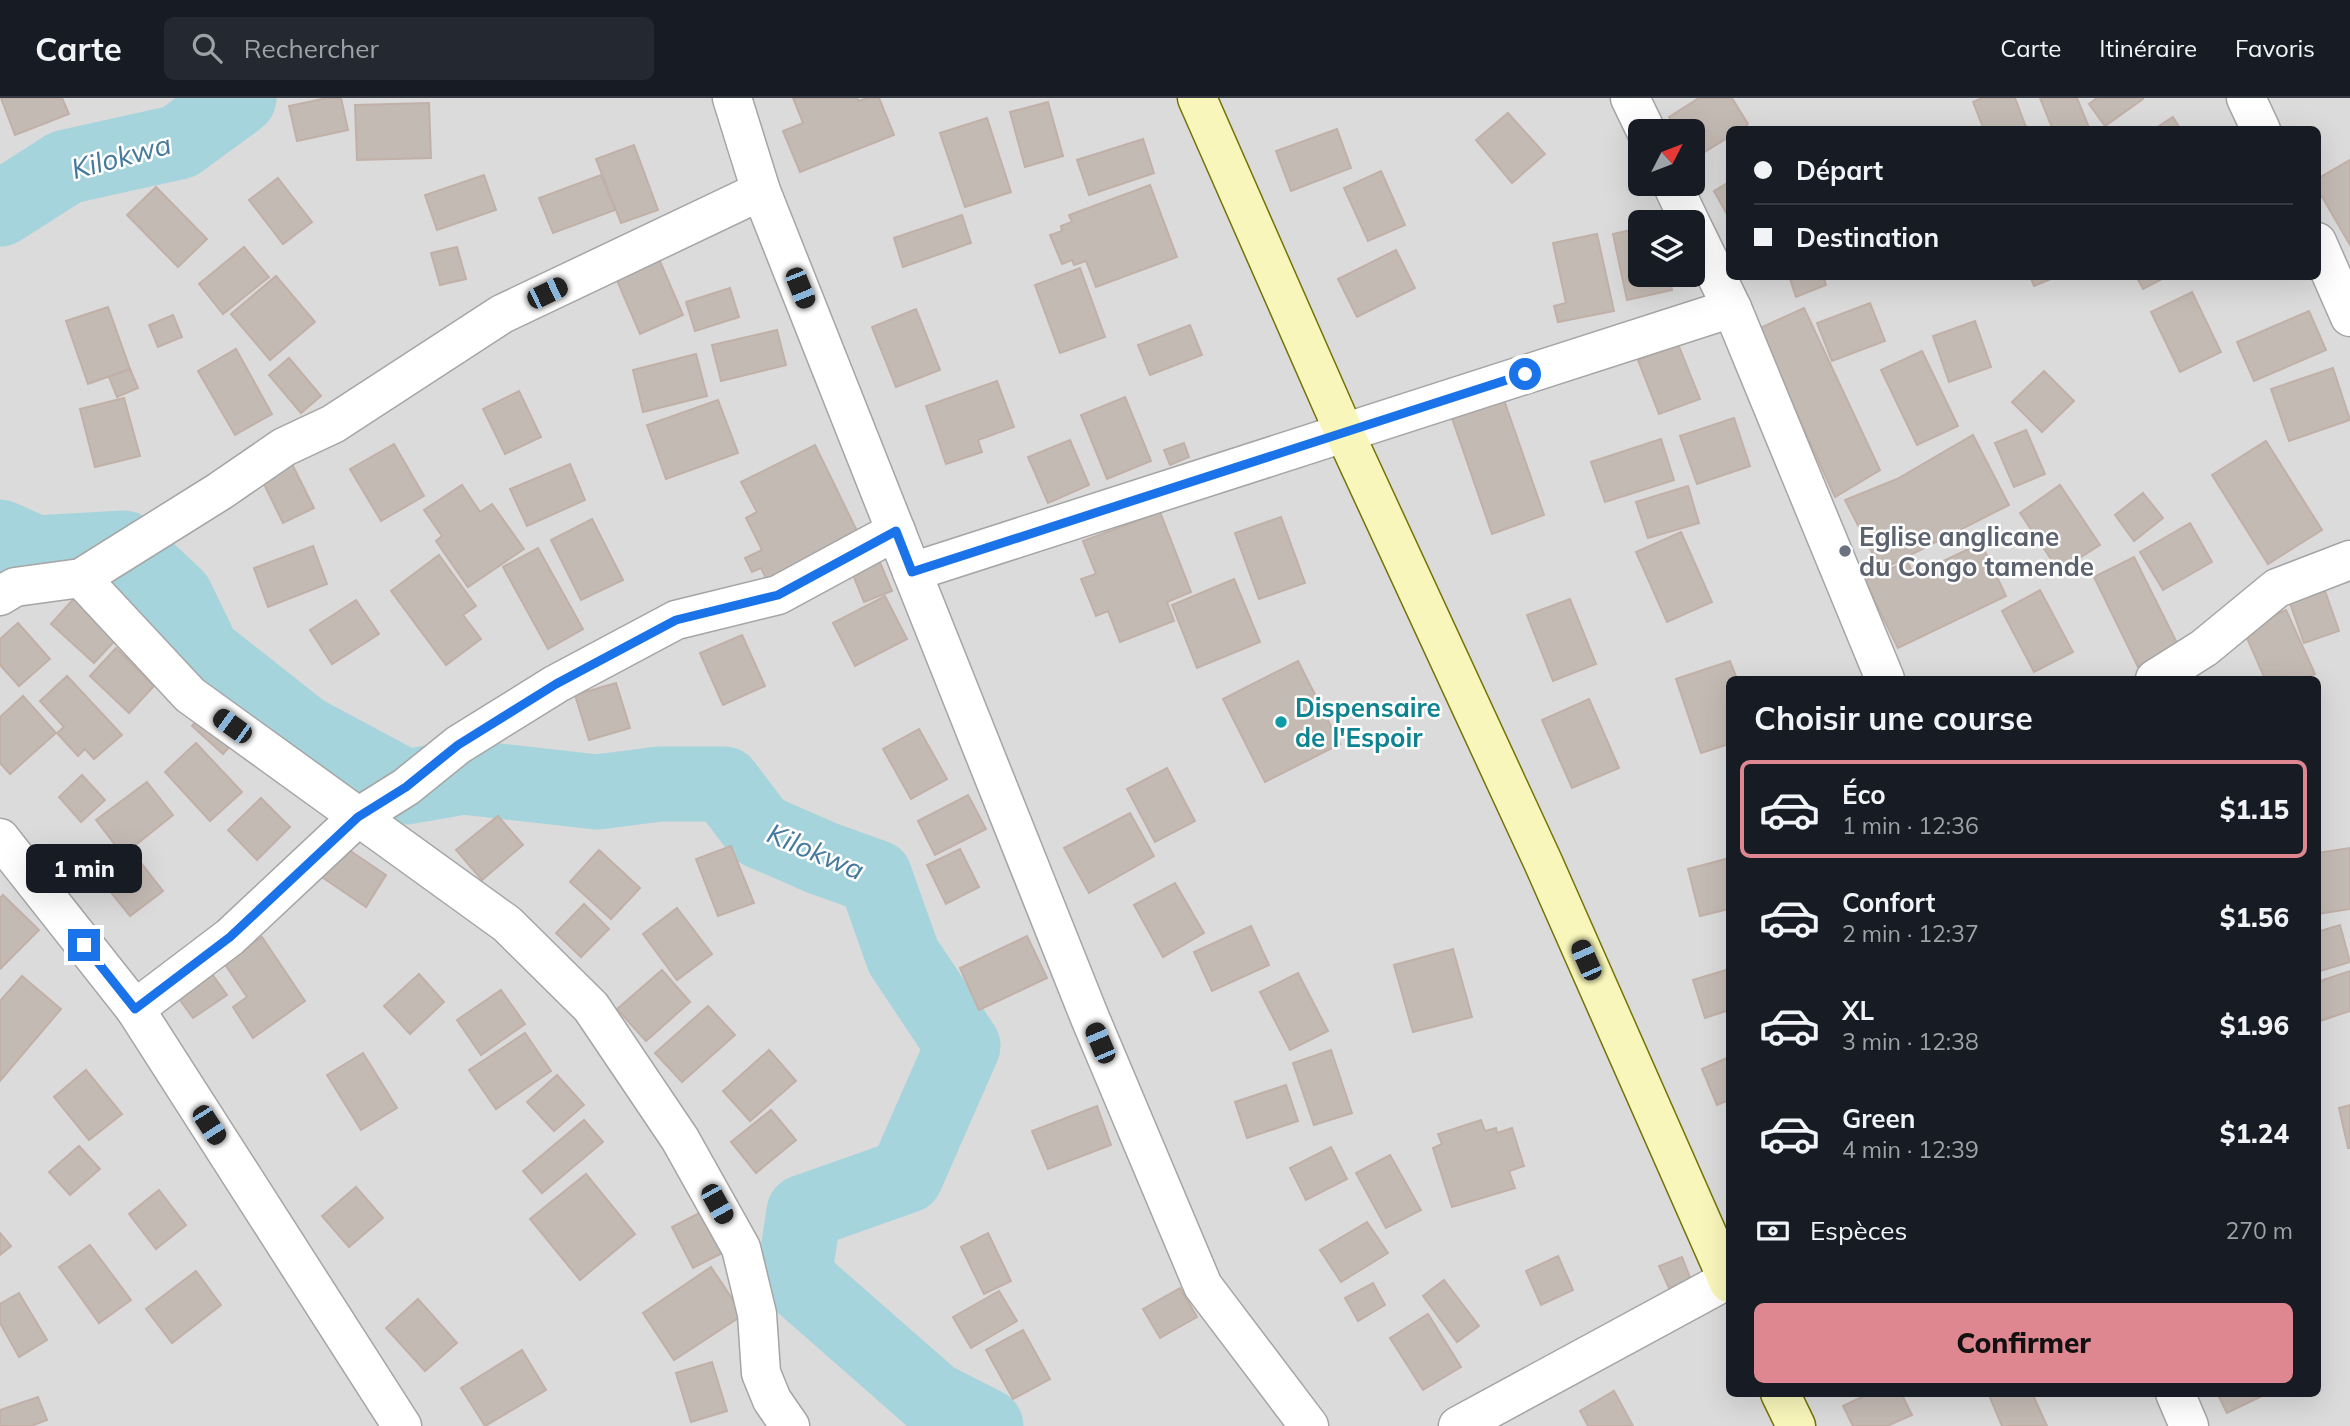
<!DOCTYPE html>
<html lang="fr">
<head>
<meta charset="utf-8">
<style>
	body { margin:0; font-family:Mulish,sans-serif; background:#242831; color:#f1f3f6; height:100vh; display:flex; flex-direction:column; font-size:26px; white-space:nowrap }
	* { box-sizing:border-box; margin:0 }
	p { font-size:23px; color:#9ea1a6 }
	.icon { flex:none; width:38px; height:38px; fill:none; stroke:currentColor; stroke-width:2; stroke-linecap:round; stroke-linejoin:round }
	.map { position:relative; flex:1; overflow:hidden }
	.panel { position:absolute; left:1726px; top:578px; width:595px; height:721px; display:flex; flex-direction:column; background:#171b24; border-radius:10px; box-shadow:0 7px 28px #0002 }
	.panel>* { flex:none }
	.banner { position:absolute; left:1726px; top:28px; width:595px; height:154px; border-radius:10px; box-shadow:0 7px 28px #0002; display:grid; align-content:center; height:154px; padding:0 28px; background:#171b24 }
	.needle { width:46px; rotate:48deg }
	.buttons { position:absolute; left:1628px; top:21px; display:grid; gap:14px }
	.buttons a { display:grid; place-items:center; width:77px; height:77px; border-radius:10px; background:#171b24; box-shadow:0 7px 28px #0002; font-size:35px }
	.end { position:absolute; width:32px; height:32px; margin:-16px; border:9px solid #1a73e8; background:#fff; box-shadow:0 0 0 4px #fff }
	.from { border-radius:50% }
	.bubble { position:absolute; height:49px; border-radius:10px; background:#171b24; box-shadow:0 7px 28px #0002; font-size:23px; font-weight:800; line-height:49px; text-align:center }
	.car { position:absolute; width:21px; height:42px; margin:-21px -10px; border-radius:9px; box-shadow:0 0 5px 2px #0007; background:linear-gradient(#222 24%,#8ab4d8 0 40%,#222 0 76%,#8ab4d8 0 86%,#222 0) }
	.banner b { display:flex; align-items:center; gap:24px; height:66px; font-size:26px }
	.banner b+b { border-top:2px solid #363941 }
	.banner i { width:18px; height:18px; background:#f1f3f6 }
	ul { padding:0; list-style:none }
	li { display:flex; align-items:center; gap:21px; height:98px; margin:0 14px 10px; padding:0 14px; border:4px solid transparent; border-radius:10px }
	li div { flex:1 }
	li b { display:block; font-size:26px }
	li em { font-style:normal; font-weight:800 }
	li.current { border-color:#df8791 }
	li>.icon { width:63px; height:63px; stroke-width:1.5 }
	h2 { padding:0 28px; font-size:32px; line-height:84px }
	.pay { display:flex; align-items:center; gap:18px; height:77px; padding:0 28px; font-size:26px }
	.pay p { margin-inline-start:auto }
	.button { display:flex; gap:14px; margin-top:auto; padding:14px 28px }
	.button a { flex:1; height:80px; border-radius:10px; background:#df8791; color:#111; font-size:28px; font-weight:800; line-height:80px; text-align:center }
	header { display:flex; align-items:center; gap:42px; box-sizing:border-box; height:98px; padding:0 35px; background:#171b24; border-bottom:2px solid #363941 }
	header strong { font-size:33px }
	nav { display:flex; gap:38px; margin-inline-start:auto; font-size:24px }
	.search { width:490px; height:63px; background:#242831; display:flex; align-items:center; gap:18px; box-sizing:border-box; padding:0 24px; border-radius:10px; color:#9ea1a6; font-size:26px }
	.map>svg:first-child { display:block }
	.residential { fill:#dcdbdb; fill-rule:evenodd }
	.lines { fill:none; stroke-linecap:round; stroke-linejoin:round }
	.river { stroke:#a6d4dc; stroke-width:75 }
	.building { fill:#c4bab4; stroke:#c1b0a7; stroke-width:2 }
	.street-casing { stroke:#a5a5a5; stroke-width:41 }
	.secondary-casing { stroke:#727407; stroke-width:41 }
	.street { stroke:#fff; stroke-width:38 }
	.secondary { stroke:#f8f6ba; stroke-width:38 }
	.route { stroke:#1a73e8; stroke-width:9 }
	.worship-dot { fill:#6b7280; stroke:#fff; stroke-width:2.5 }
	.culture-dot { fill:#0f9aa8; stroke:#fff; stroke-width:2.5 }
	.labels { text-anchor:middle; dominant-baseline:central; stroke-width:5; stroke-linejoin:round; paint-order:stroke }
	.worship-label { font-size:26px; font-weight:bold; fill:#5b616d; stroke:#fff; text-anchor:start }
	.culture-label { font-size:26px; font-weight:bold; fill:#0d838f; stroke:#fff; text-anchor:start }
	.water-label { font-size:28px; font-style:italic; fill:#46799c; stroke:#fff }
</style>
</head>
<body>
<header>
<strong>Carte</strong>
<div class="search"><svg class="icon" aria-label="search" viewBox="0 0 24 24"><circle cx="10" cy="10" r="6"/><path d="M15 15l6 6"/></svg>Rechercher</div>
<nav><a>Carte</a><a>Itinéraire</a><a>Favoris</a></nav>
</header>
<div class="map">
<svg width="2350" height="1328" viewBox="0 0 2350 1328">
	<rect width="100%" height="100%" fill="#efebe5"/>
	<path class="residential" d="M0,0h2350v1328h-2350zM1729,32h588v146h-588zM1640,33h52v53h-52zM1640,124h52v53h-52zM1729,581h588v714h-588z"/>
	<g class="lines">
		<g class="river">
			<polyline points="0,111 66,69 179,44 239,0"/>
			<polyline points="0,439 36,455 124,450 176,499 203,555 303,634 406,689 463,679 597,694 660,686 724,686 760,733 822,760 875,779 903,858 963,948 906,1078 804,1114 794,1179 933,1301 986,1328"/>
		</g>
	</g>
	<g class="building">
		<polygon points="1,0 62,0 69,16 15,37"/>
		<polygon points="327,0 341,0 348,32 297,43 289,8"/>
		<polygon points="793,0 857,0 859,3 867,0 879,0 894,37 800,74 783,33 803,25"/>
		<polygon points="1699,0 1732,0 1748,26 1740,32 1729,32 1729,39 1695,60 1692,56 1692,33 1678,33 1669,19"/>
		<polygon points="1982,0 2015,0 2027,32 1984,32 1973,4"/>
		<polygon points="2040,0 2077,0 2090,32 2053,32"/>
		<polygon points="2097,0 2143,0 2143,1 2105,28 2089,6"/>
		<polygon points="1048,4 1063,58 1025,69 1010,14"/>
		<polygon points="429,5 431,60 357,62 355,7"/>
		<polygon points="1508,15 1545,56 1512,85 1476,42"/>
		<polygon points="2173,19 2181,32 2153,32"/>
		<polygon points="987,20 1011,94 965,109 940,35"/>
		<polygon points="1337,31 1351,70 1291,93 1276,53"/>
		<polygon points="1143,41 1154,75 1089,97 1077,62"/>
		<polygon points="634,47 658,112 621,125 596,61"/>
		<polygon points="2350,62 2350,147 2317,90 2317,81"/>
		<polygon points="1381,73 1405,127 1368,143 1344,90"/>
		<polygon points="484,77 496,112 437,132 425,97"/>
		<polygon points="601,77 615,112 553,135 539,100"/>
		<polygon points="278,80 312,124 283,146 249,102"/>
		<polygon points="1729,84 1729,120 1714,93"/>
		<polygon points="1150,87 1177,159 1096,189 1086,163 1074,167 1072,162 1062,166 1050,137 1062,133 1061,128 1072,124 1069,117"/>
		<polygon points="156,89 207,141 178,169 127,117"/>
		<polygon points="962,117 971,145 903,169 894,140"/>
		<polygon points="1640,130 1640,177 1669,177 1672,192 1627,202 1613,136"/>
		<polygon points="1597,136 1614,213 1558,224 1554,208 1566,205 1553,145"/>
		<polygon points="244,149 269,179 223,216 199,186"/>
		<polygon points="457,149 466,181 440,187 431,155"/>
		<polygon points="1396,152 1415,190 1357,219 1338,181"/>
		<polygon points="656,154 683,217 640,236 613,173"/>
		<polygon points="1080,170 1105,239 1060,255 1035,187"/>
		<polygon points="276,178 315,224 270,262 231,216"/>
		<polygon points="1789,178 1823,178 1826,187 1796,199"/>
		<polygon points="2030,178 2058,178 2034,188"/>
		<polygon points="2136,178 2166,178 2166,179 2143,191"/>
		<polygon points="730,190 739,219 695,233 686,204"/>
		<polygon points="2192,194 2221,254 2180,274 2151,214"/>
		<polygon points="1870,205 1885,243 1832,263 1817,225"/>
		<polygon points="108,209 130,271 88,286 66,223"/>
		<polygon points="1804,210 1880,372 1835,399 1758,231"/>
		<polygon points="916,211 940,272 896,289 872,229"/>
		<polygon points="2309,213 2326,252 2254,283 2237,244"/>
		<polygon points="173,217 182,239 158,249 149,227"/>
		<polygon points="1975,223 1991,269 1949,284 1933,238"/>
		<polygon points="1190,227 1202,257 1150,277 1138,247"/>
		<polygon points="777,232 786,267 721,283 712,247"/>
		<polygon points="1678,246 1700,301 1659,316 1638,262"/>
		<polygon points="236,251 272,316 235,337 198,273"/>
		<polygon points="1922,253 1958,328 1917,347 1881,272"/>
		<polygon points="696,256 707,298 643,314 633,272"/>
		<polygon points="289,260 321,298 301,315 269,277"/>
		<polygon points="2333,270 2350,322 2289,343 2271,291"/>
		<polygon points="130,271 138,290 117,299 109,279"/>
		<polygon points="2044,273 2074,303 2042,334 2012,304"/>
		<polygon points="997,283 1014,329 978,342 982,354 946,366 926,308"/>
		<polygon points="519,293 541,339 505,356 483,311"/>
		<polygon points="1125,299 1151,363 1107,381 1081,317"/>
		<polygon points="124,300 140,358 95,369 80,311"/>
		<polygon points="718,302 738,355 666,381 647,327"/>
		<polygon points="1504,302 1544,417 1492,436 1452,320"/>
		<polygon points="1734,320 1750,368 1697,386 1680,338"/>
		<polygon points="2026,332 2045,376 2014,389 1995,345"/>
		<polygon points="1973,337 2009,407 1881,472 1845,402 1897,381"/>
		<polygon points="1661,341 1674,382 1605,404 1591,364"/>
		<polygon points="1070,342 1089,387 1048,405 1028,359"/>
		<polygon points="2266,343 2322,432 2268,466 2212,377"/>
		<polygon points="1184,345 1189,359 1170,367 1164,352"/>
		<polygon points="394,346 424,398 381,423 350,371"/>
		<polygon points="815,347 859,437 767,482 761,470 752,474 745,460 762,452 746,420 757,414 741,384"/>
		<polygon points="291,364 314,410 283,425 260,378"/>
		<polygon points="570,366 585,402 527,428 510,391"/>
		<polygon points="462,387 480,414 492,406 524,451 468,489 436,443 442,438 424,412"/>
		<polygon points="2060,387 2100,447 2059,473 2020,415"/>
		<polygon points="1688,388 1699,425 1648,440 1636,404"/>
		<polygon points="2143,395 2163,420 2134,443 2115,417"/>
		<polygon points="1160,414 1191,494 1167,504 1174,523 1120,544 1108,513 1096,518 1081,481 1096,476 1083,443"/>
		<polygon points="1281,419 1305,485 1259,501 1235,435"/>
		<polygon points="592,421 623,482 581,502 551,442"/>
		<polygon points="2190,425 2212,464 2163,492 2140,454"/>
		<polygon points="1681,434 1712,504 1667,524 1636,454"/>
		<polygon points="1981,445 2006,498 1898,550 1865,483 1907,463 1914,477"/>
		<polygon points="313,448 327,486 268,509 254,470"/>
		<polygon points="538,450 583,531 548,551 503,469"/>
		<polygon points="876,455 892,493 864,504 849,467"/>
		<polygon points="439,457 476,508 463,517 481,541 446,567 391,493"/>
		<polygon points="2134,459 2179,549 2138,569 2094,479"/>
		<polygon points="1234,481 1260,544 1197,570 1172,507"/>
		<polygon points="2040,492 2073,554 2034,574 2002,513"/>
		<polygon points="2325,493 2339,533 2304,545 2290,505"/>
		<polygon points="78,496 122,535 94,565 51,526"/>
		<polygon points="885,498 907,541 855,568 833,525"/>
		<polygon points="1570,501 1596,566 1553,583 1527,517"/>
		<polygon points="356,502 379,536 332,566 310,532"/>
		<polygon points="2286,512 2315,576 2303,581 2265,581 2243,531"/>
		<polygon points="18,525 50,561 19,588 0,567 0,541"/>
		<polygon points="742,537 765,588 723,607 700,555"/>
		<polygon points="116,550 154,588 129,615 90,578"/>
		<polygon points="1298,563 1340,646 1265,684 1223,601"/>
		<polygon points="1730,563 1737,581 1729,581 1729,646 1701,655 1676,581"/>
		<polygon points="67,578 122,637 94,661 85,651 78,658 57,635 64,629 40,603"/>
		<polygon points="616,585 630,630 589,642 575,597"/>
		<polygon points="23,598 56,635 10,676 0,665 0,619"/>
		<polygon points="1589,601 1619,670 1572,690 1542,622"/>
		<polygon points="206,612 237,640 223,656 192,628"/>
		<polygon points="919,631 947,681 911,701 883,651"/>
		<polygon points="196,645 242,694 210,723 165,674"/>
		<polygon points="1167,670 1195,723 1155,744 1127,691"/>
		<polygon points="82,677 105,702 81,724 59,699"/>
		<polygon points="147,684 173,717 123,757 96,722"/>
		<polygon points="968,697 986,731 935,757 918,723"/>
		<polygon points="261,700 290,729 257,762 228,732"/>
		<polygon points="1130,715 1154,758 1089,795 1064,750"/>
		<polygon points="498,718 523,747 482,782 456,752"/>
		<polygon points="340,746 386,777 366,809 319,777"/>
		<polygon points="731,748 754,805 718,818 696,761"/>
		<polygon points="2350,750 2350,811 2317,816 2317,755"/>
		<polygon points="960,751 979,789 946,806 927,767"/>
		<polygon points="599,752 640,790 611,821 570,784"/>
		<polygon points="134,756 163,793 130,818 101,782"/>
		<polygon points="1729,760 1729,811 1700,818 1688,771"/>
		<polygon points="1175,785 1204,835 1163,859 1134,807"/>
		<polygon points="3,797 39,832 0,871 0,800"/>
		<polygon points="584,806 609,831 581,859 556,835"/>
		<polygon points="677,810 712,856 677,882 643,836"/>
		<polygon points="2340,827 2350,864 2317,874 2317,834"/>
		<polygon points="1251,828 1269,867 1212,893 1194,854"/>
		<polygon points="1027,838 1047,880 979,912 960,870"/>
		<polygon points="262,839 305,903 253,940 233,909 247,899 224,865"/>
		<polygon points="1453,851 1472,919 1413,934 1394,867"/>
		<polygon points="205,866 227,897 193,920 171,890"/>
		<polygon points="1729,871 1729,912 1705,920 1693,882"/>
		<polygon points="662,872 690,904 646,943 617,911"/>
		<polygon points="2350,873 2350,913 2317,924 2317,884"/>
		<polygon points="1298,875 1328,933 1290,952 1260,894"/>
		<polygon points="419,876 444,904 410,936 384,908"/>
		<polygon points="22,878 61,911 0,983 0,903"/>
		<polygon points="501,892 525,926 481,957 457,922"/>
		<polygon points="708,908 735,937 682,984 655,955"/>
		<polygon points="525,935 551,973 496,1011 469,972"/>
		<polygon points="769,952 796,983 750,1023 723,993"/>
		<polygon points="1331,952 1352,1015 1314,1027 1293,965"/>
		<polygon points="363,955 397,1010 361,1032 327,977"/>
		<polygon points="1729,959 1729,1002 1717,1007 1702,971"/>
		<polygon points="86,972 122,1016 89,1042 54,999"/>
		<polygon points="557,977 584,1007 554,1033 527,1004"/>
		<polygon points="1286,987 1298,1023 1247,1040 1235,1004"/>
		<polygon points="2350,1007 2350,1050 2348,1050 2339,1010"/>
		<polygon points="1097,1008 1111,1047 1048,1071 1032,1033"/>
		<polygon points="771,1012 796,1042 756,1075 731,1044"/>
		<polygon points="584,1022 603,1044 542,1095 523,1073"/>
		<polygon points="1481,1022 1485,1033 1496,1030 1497,1035 1512,1030 1524,1068 1509,1073 1515,1090 1452,1109 1433,1050 1442,1046 1438,1036"/>
		<polygon points="79,1048 100,1071 70,1097 49,1074"/>
		<polygon points="1331,1049 1347,1081 1306,1102 1290,1070"/>
		<polygon points="1390,1057 1421,1112 1386,1130 1356,1075"/>
		<polygon points="586,1076 635,1136 580,1182 530,1121"/>
		<polygon points="356,1089 383,1120 349,1149 322,1118"/>
		<polygon points="159,1092 186,1127 156,1151 129,1116"/>
		<polygon points="709,1110 730,1151 693,1170 672,1129"/>
		<polygon points="1367,1124 1388,1155 1341,1184 1320,1152"/>
		<polygon points="0,1135 11,1148 0,1157"/>
		<polygon points="988,1135 1011,1183 984,1196 961,1149"/>
		<polygon points="90,1147 131,1202 99,1225 59,1169"/>
		<polygon points="1558,1158 1573,1192 1541,1207 1526,1173"/>
		<polygon points="1682,1159 1691,1182 1669,1190 1659,1168"/>
		<polygon points="711,1169 743,1217 674,1262 643,1215"/>
		<polygon points="196,1173 221,1207 172,1245 146,1211"/>
		<polygon points="1444,1182 1479,1228 1457,1244 1423,1198"/>
		<polygon points="1373,1185 1385,1207 1358,1223 1345,1200"/>
		<polygon points="1180,1190 1197,1219 1160,1240 1143,1211"/>
		<polygon points="999,1193 1017,1223 971,1250 953,1219"/>
		<polygon points="19,1195 47,1242 19,1259 0,1225 0,1206"/>
		<polygon points="418,1201 457,1245 425,1273 386,1230"/>
		<polygon points="1428,1216 1461,1269 1423,1292 1390,1240"/>
		<polygon points="1023,1232 1050,1281 1013,1301 986,1252"/>
		<polygon points="522,1252 546,1292 485,1328 461,1290"/>
		<polygon points="712,1264 727,1313 691,1324 676,1275"/>
		<polygon points="1614,1293 1633,1328 1588,1328 1580,1313"/>
		<polygon points="1870,1295 1901,1295 1912,1317 1887,1328 1853,1328 1843,1308"/>
		<polygon points="1995,1295 2032,1295 2047,1328 2002,1328 1989,1297"/>
		<polygon points="2217,1295 2268,1295 2227,1315"/>
		<polygon points="38,1299 47,1322 31,1328 0,1328 0,1312"/>
	</g>
	<g class="lines">
		<defs>
			<g id="street">
				<polyline points="732,0 761,93 912,474 1090,920 1203,1188 1309,1328"/>
				<polyline points="1630,0 1646,33"/>
				<polyline points="2246,0 2261,32"/>
				<polyline points="1672,86 1690,124"/>
				<polyline points="1692,128 1732,210 1885,581"/>
				<polyline points="2317,144 2350,219"/>
				<polyline points="912,474 1732,210"/>
				<polyline points="81,480 190,597 507,826 591,909 680,1041 741,1150 757,1216 761,1275 772,1302 790,1328"/>
				<polyline points="0,498 15,489 81,480 220,393 284,349 333,326 502,216 761,93"/>
				<polyline points="2155,581 2204,550 2277,490 2350,462"/>
				<polyline points="0,740 135,911 402,1328"/>
				<polyline points="135,911 230,839 358,719 406,689 458,647 556,586 676,522 778,497 896,433"/>
				<polyline points="2175,1295 2189,1328"/>
				<polyline points="1458,1328 1729,1181"/>
			</g>
			<g id="secondary">
				<polyline points="1197,0 1344,334 1543,764 1729,1185"/>
				<polyline points="1780,1295 1796,1328"/>
			</g>
		</defs>
		<use href="#street" class="street-casing"/>
		<use href="#secondary" class="secondary-casing"/>
		<use href="#street" class="street"/>
		<use href="#secondary" class="secondary"/>
	</g>
	<g class="lines">
		<polyline class="route" points="84,847 135,911 230,839 358,719 406,689 458,647 556,586 676,522 778,497 896,433 912,474 1525,276"/>
	</g>
	<circle class="worship-dot" cx="1845" cy="453" r="7"/>
	<circle class="culture-dot" cx="1281" cy="624" r="7"/>
	<g class="labels">
		<g class="worship-label">
			<text x="1859" y="438">Eglise anglicane<tspan x="1859" dy="30">du Congo tamende</tspan></text>
		</g>
		<g class="culture-label">
			<text x="1295" y="609">Dispensaire<tspan x="1295" dy="30">de l'Espoir</tspan></text>
		</g>
		<g class="water-label">
			<text transform="translate(121 58) rotate(-15)">Kilokwa</text>
			<text transform="translate(816 753) rotate(23)">Kilokwa</text>
		</g>
	</g>
</svg>
<div class="buttons">
<a><svg class="needle" viewBox="-14 -14 28 28"><path d="M0-13l5 13h-10z" fill="#e53935"/><path d="M0 13l5-13h-10z" fill="#9ea1a6"/></svg></a>
<a><svg class="icon" aria-label="layers" viewBox="0 0 24 24"><path d="M12 4l9 5-9 5-9-5zM3 14l9 5 9-5"/></svg></a>
</div>
<i class="end from" style="left:1525px;top:276px"></i>
<i class="end" style="left:84px;top:847px"></i>
<div class="bubble" style="left:26px;top:746px;width:116px">1 min</div>
<i class="car" style="left:800px;top:190px;rotate:158deg"></i>
<i class="car" style="left:547px;top:195px;rotate:64deg"></i>
<i class="car" style="left:232px;top:628px;rotate:306deg"></i>
<i class="car" style="left:1586px;top:862px;rotate:336deg"></i>
<i class="car" style="left:1100px;top:945px;rotate:337deg"></i>
<i class="car" style="left:209px;top:1027px;rotate:147deg"></i>
<i class="car" style="left:717px;top:1106px;rotate:151deg"></i>
<div class="banner">
<b><i class="from"></i>Départ</b>
<b><i></i>Destination</b>
</div>
<section class="panel">
<h2>Choisir une course</h2>
<ul>
<li class="current"><svg class="icon" aria-label="car" viewBox="0 0 24 24"><path d="M5 17H2v-5l4-1 3-4h7l3 4 3 1v5h-3M9 17h6M6 11h13"/><circle cx="7" cy="17" r="2"/><circle cx="17" cy="17" r="2"/></svg><div><b>Éco</b><p>1 min · 12:36</p></div><em>$1.15</em></li>
<li><svg class="icon" aria-label="car" viewBox="0 0 24 24"><path d="M5 17H2v-5l4-1 3-4h7l3 4 3 1v5h-3M9 17h6M6 11h13"/><circle cx="7" cy="17" r="2"/><circle cx="17" cy="17" r="2"/></svg><div><b>Confort</b><p>2 min · 12:37</p></div><em>$1.56</em></li>
<li><svg class="icon" aria-label="car" viewBox="0 0 24 24"><path d="M5 17H2v-5l4-1 3-4h7l3 4 3 1v5h-3M9 17h6M6 11h13"/><circle cx="7" cy="17" r="2"/><circle cx="17" cy="17" r="2"/></svg><div><b>XL</b><p>3 min · 12:38</p></div><em>$1.96</em></li>
<li><svg class="icon" aria-label="car" viewBox="0 0 24 24"><path d="M5 17H2v-5l4-1 3-4h7l3 4 3 1v5h-3M9 17h6M6 11h13"/><circle cx="7" cy="17" r="2"/><circle cx="17" cy="17" r="2"/></svg><div><b>Green</b><p>4 min · 12:39</p></div><em>$1.24</em></li>
</ul>
<div class="pay"><svg class="icon" aria-label="cash" viewBox="0 0 24 24"><path d="M3 7h18v10H3z"/><circle cx="12" cy="12" r="2"/></svg>Espèces<p>270 m</p></div>
<div class="button"><a>Confirmer</a></div>
</section>
</div>
</body>
</html>
